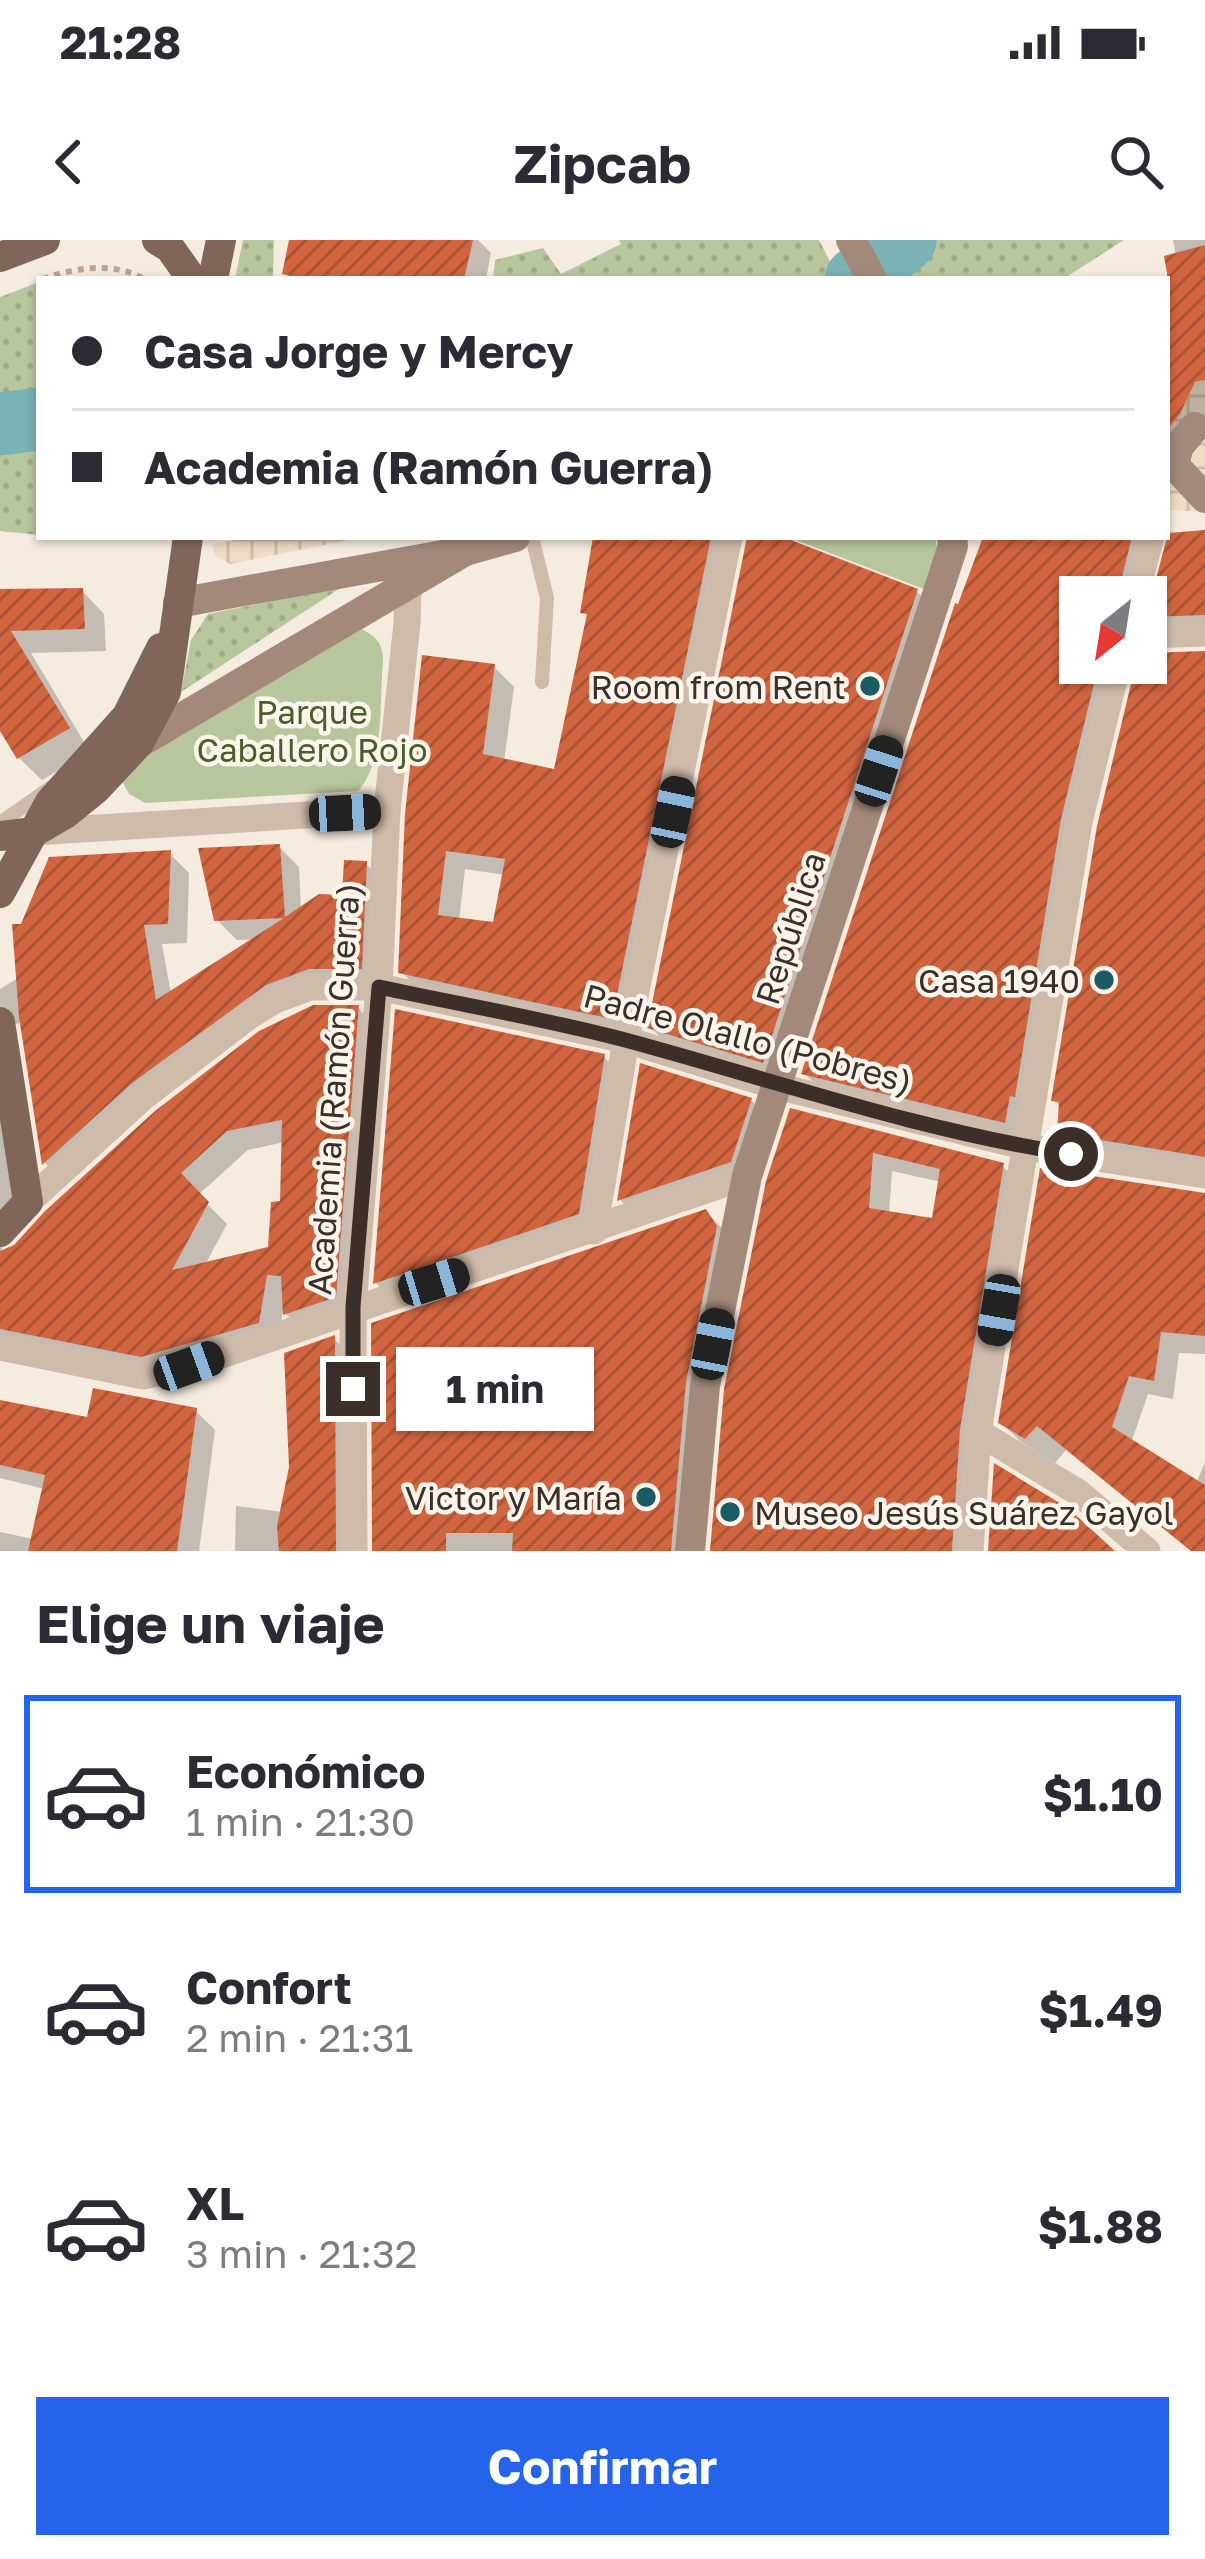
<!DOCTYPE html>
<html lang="es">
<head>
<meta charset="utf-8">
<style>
	body { margin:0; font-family:"Golos Text",sans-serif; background:#f2f2f3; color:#2b2b33; height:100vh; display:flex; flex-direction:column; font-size:45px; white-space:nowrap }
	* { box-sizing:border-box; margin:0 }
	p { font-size:39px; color:#7c7c81 }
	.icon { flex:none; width:66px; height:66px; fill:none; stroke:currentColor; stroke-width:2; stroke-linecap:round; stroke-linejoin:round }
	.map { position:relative; height:1311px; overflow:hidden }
	.side { display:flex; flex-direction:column; background:#fff; flex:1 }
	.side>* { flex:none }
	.top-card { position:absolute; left:36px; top:36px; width:1134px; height:264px; border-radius:0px; box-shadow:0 3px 9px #0004; display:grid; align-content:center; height:264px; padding:0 36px; background:#fff }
	.needle { width:78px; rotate:210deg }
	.controls { position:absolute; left:1059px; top:336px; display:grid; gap:24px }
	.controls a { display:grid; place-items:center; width:108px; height:108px; border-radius:0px; background:#fff; box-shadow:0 3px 9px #0004; font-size:60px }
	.end { position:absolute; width:54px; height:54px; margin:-27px; border:15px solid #3c2f29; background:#fff; box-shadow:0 0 0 6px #fff }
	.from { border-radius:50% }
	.bubble { position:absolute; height:84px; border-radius:0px; background:#fff; box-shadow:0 3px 9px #0004; font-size:39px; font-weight:700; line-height:84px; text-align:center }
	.car { position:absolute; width:36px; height:72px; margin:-36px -18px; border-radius:15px; box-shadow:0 0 9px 3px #0007; background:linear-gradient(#222 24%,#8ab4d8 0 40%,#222 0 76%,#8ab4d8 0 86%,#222 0) }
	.top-card b { display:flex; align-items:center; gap:42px; height:114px; font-size:45px }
	.top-card b+b { border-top:3px solid #e1e1e2 }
	.top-card i { width:30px; height:30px; background:#2b2b33 }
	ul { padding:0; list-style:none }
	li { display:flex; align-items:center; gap:36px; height:198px; margin:0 24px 18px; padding:0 12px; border:6px solid transparent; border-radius:0px }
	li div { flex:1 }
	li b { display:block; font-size:45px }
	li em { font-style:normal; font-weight:700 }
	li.current { border-color:#2563eb }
	li>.icon { width:108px; height:108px; stroke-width:1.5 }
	h2 { padding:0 36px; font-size:54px; line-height:144px }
	.cta { display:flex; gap:24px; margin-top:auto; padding:24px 36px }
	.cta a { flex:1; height:138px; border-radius:0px; background:#2563eb; color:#fff; font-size:48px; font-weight:700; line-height:138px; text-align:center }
	.status { display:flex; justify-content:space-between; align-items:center; height:84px; padding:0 60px; background:#fff; direction:ltr }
	.status svg { height:33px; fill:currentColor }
	header { display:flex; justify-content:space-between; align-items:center; height:156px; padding:0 36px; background:#fff; font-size:54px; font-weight:700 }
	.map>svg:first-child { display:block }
	.grass { fill:url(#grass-dots) }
	.park { fill:#b8c69d }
	.plaza { fill:url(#plaza-grid) }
	.shadow { fill:#0003; fill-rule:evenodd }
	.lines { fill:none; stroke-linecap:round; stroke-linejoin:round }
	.river { stroke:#7ab2b6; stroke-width:63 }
	.building { fill:url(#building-hatch); fill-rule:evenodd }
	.path { stroke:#bba593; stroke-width:6; stroke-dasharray:6 6; stroke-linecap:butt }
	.lane { stroke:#cfbba9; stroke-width:14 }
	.street { stroke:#cfbba9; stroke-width:27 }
	.secondary { stroke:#a3897a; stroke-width:30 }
	.primary { stroke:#7f6659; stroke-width:30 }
	.route { stroke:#3c2f29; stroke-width:15 }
	.poi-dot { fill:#1a5c62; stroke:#fcf5ec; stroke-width:4.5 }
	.labels { text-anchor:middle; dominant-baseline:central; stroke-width:9; stroke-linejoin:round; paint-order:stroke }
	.poi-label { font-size:33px; fill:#3c2f29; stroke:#fcf5ec; text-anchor:end }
	.park-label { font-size:33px; fill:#4a5d2a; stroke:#fcf5ec }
	.street-label { font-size:33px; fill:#3c2f29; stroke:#fcf5ec }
</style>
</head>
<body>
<div class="status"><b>21:28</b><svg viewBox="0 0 49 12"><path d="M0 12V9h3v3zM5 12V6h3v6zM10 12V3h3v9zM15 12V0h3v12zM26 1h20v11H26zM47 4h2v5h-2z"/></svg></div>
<header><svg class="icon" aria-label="back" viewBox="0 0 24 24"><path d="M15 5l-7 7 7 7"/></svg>Zipcab<svg class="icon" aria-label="search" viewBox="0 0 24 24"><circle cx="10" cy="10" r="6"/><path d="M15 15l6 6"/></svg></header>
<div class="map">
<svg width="1205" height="1311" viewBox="0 0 1205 1311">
	<defs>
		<pattern id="grass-dots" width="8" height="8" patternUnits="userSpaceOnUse" patternTransform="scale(3)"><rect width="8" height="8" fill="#b8c69d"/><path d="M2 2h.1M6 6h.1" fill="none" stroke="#9faa87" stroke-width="1.8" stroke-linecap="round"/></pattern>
		<pattern id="plaza-grid" width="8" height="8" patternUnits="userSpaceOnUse" patternTransform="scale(3)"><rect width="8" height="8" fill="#efdcc4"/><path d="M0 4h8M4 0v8" fill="none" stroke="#cebda8"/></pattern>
		<pattern id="building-hatch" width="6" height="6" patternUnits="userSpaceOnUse" patternTransform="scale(3)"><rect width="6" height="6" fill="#d16540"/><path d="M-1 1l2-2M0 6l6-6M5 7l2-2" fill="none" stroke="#ab5436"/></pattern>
	</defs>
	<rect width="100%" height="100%" fill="#f5ebdf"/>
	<g class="grass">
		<polygon points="243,0 274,0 273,39 235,39"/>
		<polygon points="619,0 819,0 839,39 493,39 495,20 543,8 561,34 621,4"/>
		<polygon points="890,0 1124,0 1063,39 912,39"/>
		<polygon points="39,42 39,295 0,291 0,57"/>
		<polygon points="342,347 181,452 191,400 208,374"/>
	</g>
	<g class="park">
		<polygon points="788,297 935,297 938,312 924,349"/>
		<path d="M362,389c15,9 21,14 21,32 -4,40 3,99 -25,130l-213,12 -16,-9 -6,-11 4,-16z"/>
	</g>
	<g class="plaza">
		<polygon points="1205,140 1205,272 1167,270 1167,174 1181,172 1195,142"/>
		<polygon points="255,297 363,297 230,324 215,316 212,304"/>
	</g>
	<g class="shadow">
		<polygon points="292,0 478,0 491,13 486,39 291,39 286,33"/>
		<polygon points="1173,0 1205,0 1205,181 1200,191 1167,194 1167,39 1153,39 1171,35 1176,16"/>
		<polygon points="1205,293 1205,394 1149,405 1149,416 1205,414 1205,932 1079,912 1060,892 1062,868 1054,860 1139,425 1132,424 1119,438 1024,901 824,852 804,833 987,297 1154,297 1140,357 1080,357 1080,423 1146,423 1146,372"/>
		<path d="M597,297h121l-86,500 -211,-45 -20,-21 93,-304 20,20 -10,75 52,11 33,-155 -5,-6zM465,629l40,6 -9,51 -37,-5z"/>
		<polygon points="753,297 775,297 917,352 936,371 783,841 670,806 650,787"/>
		<polygon points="82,351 104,374 106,411 31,413 90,512 42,540 19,518 0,485 0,352"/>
		<polygon points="279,607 299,627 301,670 345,658 365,623 385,643 381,748 286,764 152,862 64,942 45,923 23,782 6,787 0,803 0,749 18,738 169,613 189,633 187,703 162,704 171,754 256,699 237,700 217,680"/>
		<path d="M358,768l20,20 -23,288 -50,17 -22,-22 -5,32 -115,33 -163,-26v-91zM284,902l-1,62 -12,46 -66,15 22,-41 -29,-29 50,-45z"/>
		<polygon points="398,773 604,817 621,834 595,991 392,1060 376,1043"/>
		<polygon points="0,810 26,976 4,1000 0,1017"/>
		<polygon points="643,827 751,860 764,874 744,936 634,973 620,960"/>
		<path d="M792,871l206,51 25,24 -49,365h-261zM892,931l49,11 -7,39 -45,-7z"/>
		<polygon points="1205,955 1205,1114 1179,1113 1173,1159 1148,1154 1131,1203 1196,1243 1205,1223 1205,1311 1191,1311 1066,1210 1055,1223 1021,1202 1001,1182"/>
		<polygon points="706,972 726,992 691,1311 375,1311"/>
		<polygon points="334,1099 354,1118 355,1311 235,1311 236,1266 283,1272"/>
		<polygon points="0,1163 90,1180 195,1170 215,1190 199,1311 0,1311 0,1292 33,1299 45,1249 0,1238"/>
	</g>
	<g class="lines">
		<g class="river">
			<polyline points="856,39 905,0"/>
			<polyline points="0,184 39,179"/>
		</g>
	</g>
	<g class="building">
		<polygon points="289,0 473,0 464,39 306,39 282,34"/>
		<polygon points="1205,5 1205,140 1195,142 1180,174 1167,190 1167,33 1164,16"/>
		<polygon points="1205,290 1205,375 1146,377 1168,293"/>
		<path d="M593,297h118l-99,482 -214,-46 7,-159 17,-159 73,9 -12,90 71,15 33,-155 -7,-1zM446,611l59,8 -12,63 -55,-7z"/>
		<polygon points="747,297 783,297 918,349 763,823 647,788"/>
		<polygon points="983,297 1132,297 1117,357 1080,357 1080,423 1099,423 1061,579 1015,857 1010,856 1005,883 801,834 955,363 958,364"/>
		<polygon points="83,348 85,389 11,391 70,488 17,519 0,491 0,349"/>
		<polygon points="1205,411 1205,917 1057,893 1059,862 1051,861 1097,586 1136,423 1146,423 1146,413"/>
		<polygon points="280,604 285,677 319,654 342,655 344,620 367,621 362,729 309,729 266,745 132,843 42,925 19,777 12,684 21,684 49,617 171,610 168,684 144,685 156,760 284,678 214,681 198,608"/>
		<path d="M313,765h46l-23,292 -53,18 -2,-39 -14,-1 -8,48 -118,34 -141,-28v-78l14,-6 31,-34 110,-100 104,-80zM282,880l-2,81 -9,1 -3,45 -96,23 37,-68 -28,-29 46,-42z"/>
		<polygon points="395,769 605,814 579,974 373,1044"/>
		<polygon points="640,823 752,858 731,922 617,961"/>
		<path d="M790,868l214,55 -44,266 -8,122h-242l14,-162 42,-208zM873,913l67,16 -8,49 -63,-10z"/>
		<polygon points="1040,928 1205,953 1205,1096 1161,1092 1154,1141 1129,1136 1112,1187 1205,1245 1205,1311 1191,1311 1037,1186 1025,1199 998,1183"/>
		<polygon points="706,969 717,986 686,1142 671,1311 512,1311 513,1293 446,1293 446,1311 372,1311 371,1083"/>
		<polygon points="335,1095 336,1311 279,1311 277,1286 289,1227 284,1113"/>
		<polygon points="93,1148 197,1168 177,1311 28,1311 45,1235 0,1225 0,1160 87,1177"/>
		<polygon points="994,1223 1068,1268 1115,1311 988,1311"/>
	</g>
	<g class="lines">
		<path class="path" d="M43,39c31,-11 70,-18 101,0"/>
		<g class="lane">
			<polyline points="532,297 547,358 542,442"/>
			<polyline points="0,583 50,548"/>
		</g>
		<g class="street">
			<polyline points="1135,357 1151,297"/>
			<polyline points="1146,395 1205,393"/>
			<polyline points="34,592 387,570"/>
			<polyline points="28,962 143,857 249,776 275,760 310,747 379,747 626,800 776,846 1027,907 1205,935"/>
			<polyline points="594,991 626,800 729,297"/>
			<polyline points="0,1107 143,1136 189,1126 747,936"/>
			<polyline points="978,1192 1079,1253 1147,1311"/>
			<polyline points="354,1311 353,1067 379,747 387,570 407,383 409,325"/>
			<polyline points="970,1311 978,1192 1079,582 1118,423"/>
		</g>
		<g class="secondary">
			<polyline points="851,0 872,39"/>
			<polyline points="1167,223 1174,225 1205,258"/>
			<polyline points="1174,225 1179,206 1195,187"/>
			<polyline points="178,363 465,311 515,297"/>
			<polyline points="139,503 465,311"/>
			<polyline points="690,1311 705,1146 747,936 953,306 952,297"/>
		</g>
		<g class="primary">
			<polyline points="157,0 170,8 192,39"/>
			<polyline points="0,17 45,0"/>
			<polyline points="213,39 221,0"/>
			<polyline points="0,596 34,592 65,574 96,549 139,503 166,452 188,297"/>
			<polyline points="0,653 50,562 127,476 161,408"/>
			<polyline points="0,782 28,962 0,992"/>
		</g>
	</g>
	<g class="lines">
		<path class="route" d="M353,1149v-82l26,-320c83,18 168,32 250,54 147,40 292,90 442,113"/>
	</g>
	<g class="poi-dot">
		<circle cx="870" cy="446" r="12"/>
		<circle cx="1104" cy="740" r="12"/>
		<circle cx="646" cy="1257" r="12"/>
		<circle cx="730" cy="1272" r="12"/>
	</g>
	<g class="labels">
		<g class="poi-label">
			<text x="846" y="446">Room from Rent</text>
			<text x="1080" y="740">Casa 1940</text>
			<text x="622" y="1257">Victor y María</text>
			<text x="754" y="1272" text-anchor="start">Museo Jesús Suárez Gayol</text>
		</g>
		<g class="park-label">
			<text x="312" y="471">Parque<tspan x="312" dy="38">Caballero Rojo</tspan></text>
		</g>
		<g class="street-label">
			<text transform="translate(790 688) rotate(-72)">República</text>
			<text transform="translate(748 798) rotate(15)">Padre Olallo (Pobres)</text>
			<text transform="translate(333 849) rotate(-86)">Academia (Ramón Guerra)</text>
		</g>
	</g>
</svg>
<div class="controls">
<a><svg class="needle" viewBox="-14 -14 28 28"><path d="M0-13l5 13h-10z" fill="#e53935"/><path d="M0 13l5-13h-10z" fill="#7c7c81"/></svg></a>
</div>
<i class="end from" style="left:1071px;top:914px"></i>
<i class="end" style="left:353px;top:1149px"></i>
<div class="bubble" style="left:396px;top:1107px;width:198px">1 min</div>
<i class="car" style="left:879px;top:531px;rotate:18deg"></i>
<i class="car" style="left:673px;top:572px;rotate:12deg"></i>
<i class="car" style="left:345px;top:573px;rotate:87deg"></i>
<i class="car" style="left:434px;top:1042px;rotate:73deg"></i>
<i class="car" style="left:999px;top:1070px;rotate:190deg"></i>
<i class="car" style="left:713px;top:1104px;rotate:11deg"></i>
<i class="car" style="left:189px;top:1126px;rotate:70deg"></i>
<div class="top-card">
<b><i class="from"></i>Casa Jorge y Mercy</b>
<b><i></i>Academia (Ramón Guerra)</b>
</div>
</div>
<section class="side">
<h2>Elige un viaje</h2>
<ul>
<li class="current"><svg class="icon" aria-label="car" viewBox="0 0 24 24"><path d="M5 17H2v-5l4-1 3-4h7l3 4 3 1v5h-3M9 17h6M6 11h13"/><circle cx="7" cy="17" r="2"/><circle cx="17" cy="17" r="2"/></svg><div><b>Económico</b><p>1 min · 21:30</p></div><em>$1.10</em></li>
<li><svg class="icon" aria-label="car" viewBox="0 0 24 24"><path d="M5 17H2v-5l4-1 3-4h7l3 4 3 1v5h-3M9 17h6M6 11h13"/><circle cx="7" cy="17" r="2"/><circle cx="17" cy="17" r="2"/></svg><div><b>Confort</b><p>2 min · 21:31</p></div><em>$1.49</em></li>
<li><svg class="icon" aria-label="car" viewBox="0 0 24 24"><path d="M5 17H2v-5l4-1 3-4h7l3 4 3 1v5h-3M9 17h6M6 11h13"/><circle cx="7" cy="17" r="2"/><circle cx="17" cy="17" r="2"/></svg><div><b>XL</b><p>3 min · 21:32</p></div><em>$1.88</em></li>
</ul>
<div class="cta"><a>Confirmar</a></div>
</section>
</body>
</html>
